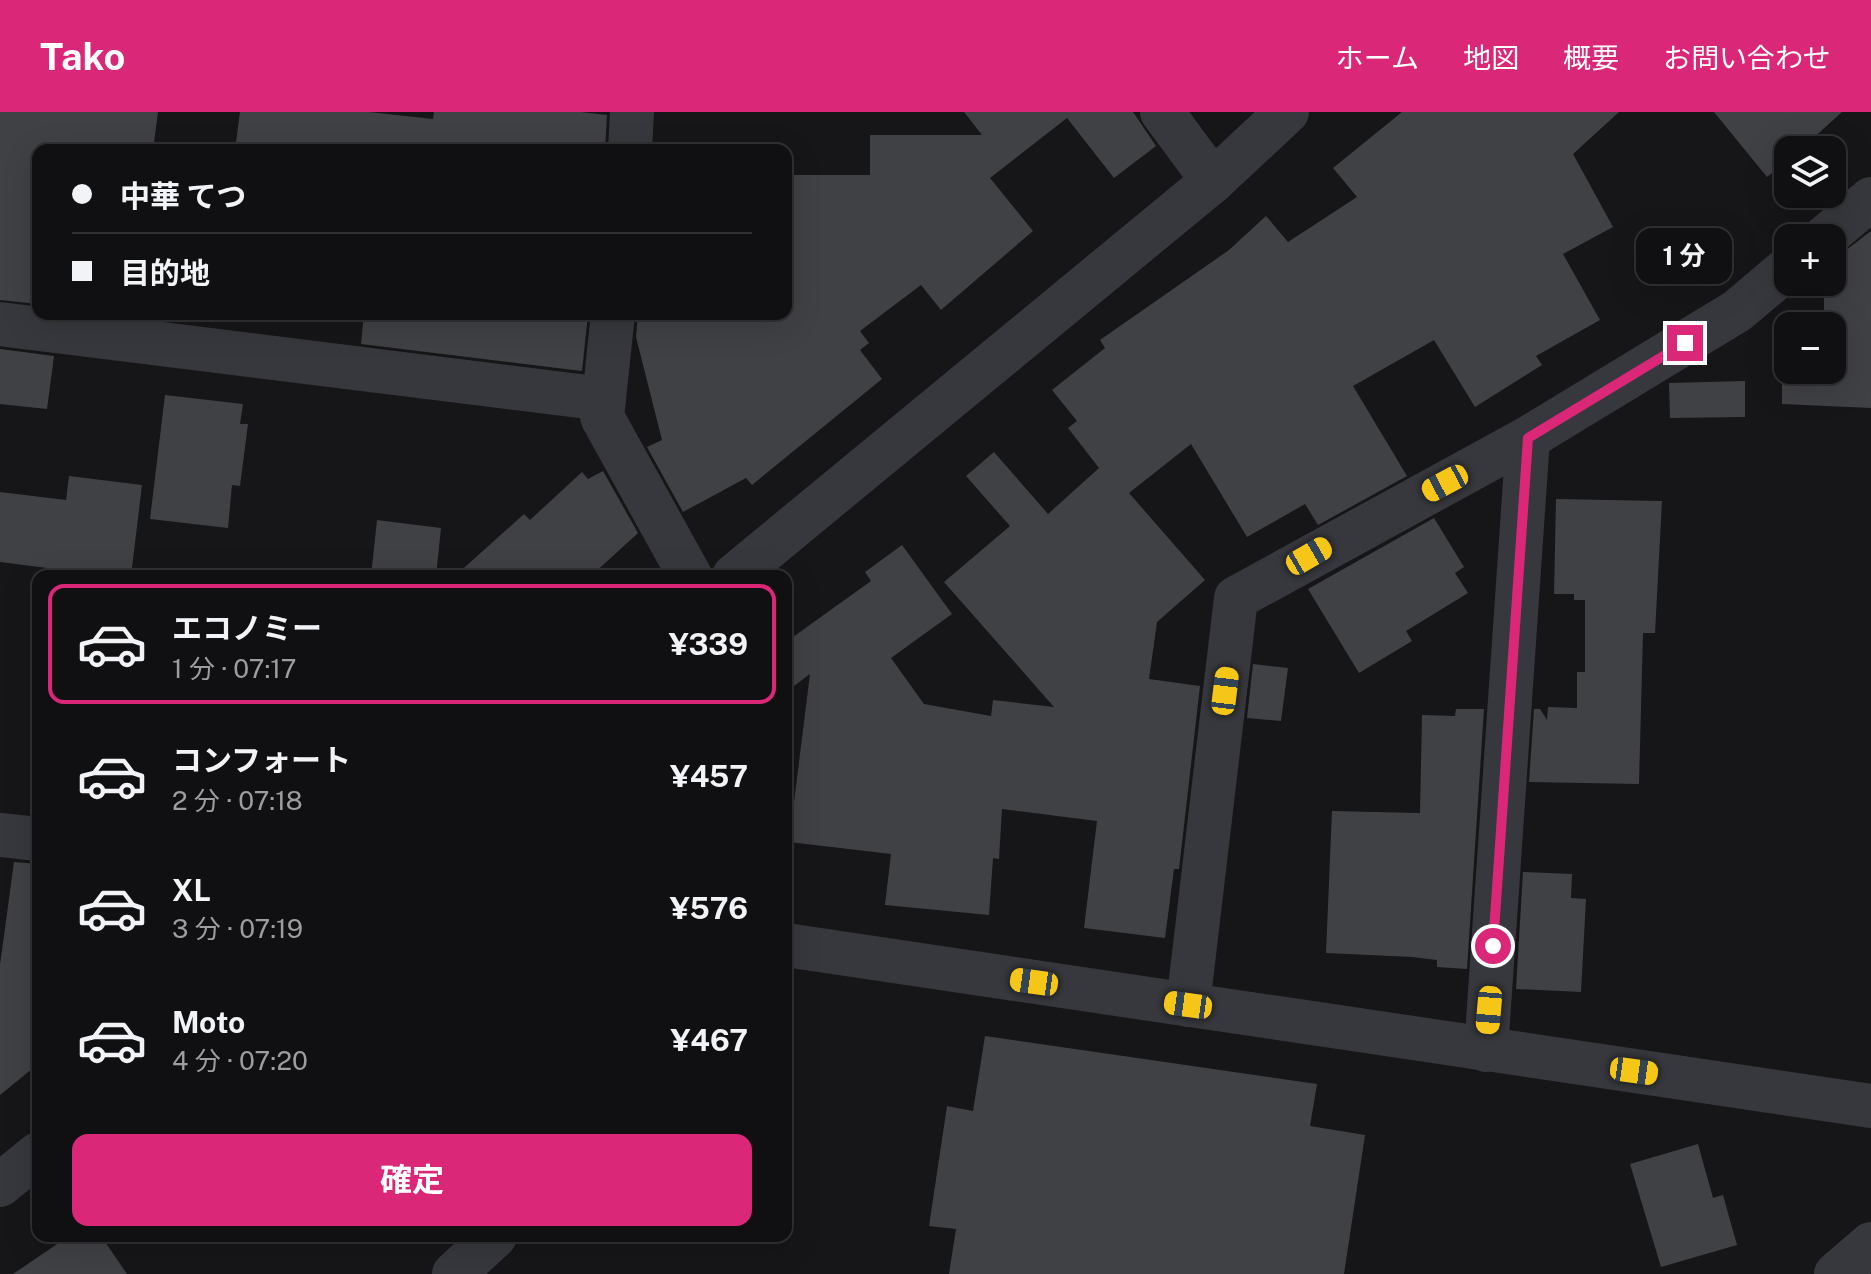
<!DOCTYPE html>
<html lang="ja">
<head>
<meta charset="utf-8">
<style>
	body { margin:0; font-family:"Public Sans","Noto Sans JP",sans-serif; background:#19191b; color:#f1f3f6; height:100vh; display:flex; flex-direction:column; font-size:30px; white-space:nowrap }
	* { box-sizing:border-box; margin:0 }
	p { font-size:26px; color:#9c9d9f }
	.icon { flex:none; width:44px; height:44px; fill:none; stroke:currentColor; stroke-width:2; stroke-linecap:round; stroke-linejoin:round }
	.map { position:relative; flex:1; overflow:hidden }
	.drawer { position:absolute; left:32px; top:458px; width:760px; height:672px; display:flex; flex-direction:column; background:#101012; border-radius:16px; box-shadow:0 8px 32px #0002,0 0 0 2px #303032 }
	.drawer>* { flex:none }
	.guide { position:absolute; left:32px; top:32px; width:760px; height:176px; border-radius:16px; box-shadow:0 8px 32px #0002,0 0 0 2px #303032; display:grid; align-content:center; height:176px; padding:0 40px; background:#101012 }
	.fabs { position:absolute; left:1774px; top:24px; display:grid; gap:16px }
	.fabs a { display:grid; place-items:center; width:72px; height:72px; border-radius:16px; background:#101012; box-shadow:0 8px 32px #0002,0 0 0 2px #303032; font-size:40px }
	.end { position:absolute; width:36px; height:36px; margin:-18px; border:10px solid #db2777; background:#fff; box-shadow:0 0 0 4px #fff }
	.from { border-radius:50% }
	.bubble { position:absolute; height:56px; border-radius:16px; background:#101012; box-shadow:0 8px 32px #0002,0 0 0 2px #303032; font-size:26px; font-weight:700; line-height:56px; text-align:center }
	.car { position:absolute; width:24px; height:48px; margin:-24px -12px; border-radius:10px; box-shadow:0 0 6px 2px #0007; background:linear-gradient(#f5c518 24%,#345 0 40%,#f5c518 0 76%,#345 0 86%,#f5c518 0) }
	.guide b { display:flex; align-items:center; gap:28px; height:76px; font-size:30px }
	.guide b+b { border-top:2px solid #303032 }
	.guide i { width:20px; height:20px; background:#f1f3f6 }
	ul { padding:14px 0 0; list-style:none }
	li { display:flex; align-items:center; gap:24px; height:120px; margin:0 16px 12px; padding:0 24px; border:4px solid transparent; border-radius:16px }
	li div { flex:1 }
	li b { display:block; font-size:30px }
	li em { font-style:normal; font-weight:700 }
	li.on { border-color:#db2777 }
	li>.icon { width:72px; height:72px; stroke-width:1.5 }
	.action { display:flex; gap:16px; margin-top:auto; padding:16px 40px }
	.action a { flex:1; height:92px; border-radius:16px; background:#db2777; color:#fff; font-size:32px; font-weight:700; line-height:92px; text-align:center }
	header { display:flex; align-items:center; gap:48px; box-sizing:border-box; height:112px; padding:0 40px; background:#db2777; color:#fff }
	header strong { font-size:38px }
	nav { display:flex; gap:44px; margin-inline-start:auto; font-size:28px }
	.map>svg:first-child { display:block }
	.building { fill:#404145 }
	.lines { fill:none; stroke-linecap:round; stroke-linejoin:round }
	.minor { stroke:#37383d; stroke-width:44 }
	.route { stroke:#db2777; stroke-width:10 }
</style>
</head>
<body>
<header>
<strong>Tako</strong>
<nav><a>ホーム</a><a>地図</a><a>概要</a><a>お問い合わせ</a></nav>
</header>
<div class="map">
<svg width="1871" height="1162" viewBox="0 0 1871 1162">
	<rect width="100%" height="100%" fill="#161618"/>
	<g class="building">
		<polygon points="0,0 158,0 153,38 38,38 38,192 0,188"/>
		<polygon points="240,0 369,0 433,7 434,0 581,0 607,3 605,38 235,38"/>
		<polygon points="964,0 1133,0 1156,34 1114,66 1067,6 990,66 1033,119 941,198 921,173 860,219 869,231 860,238 882,267 752,373 746,366 683,400 647,335 662,328 636,225 638,202 786,202 786,63 870,63 870,23 982,23"/>
		<polygon points="1402,0 1619,0 1573,42 1613,115 1563,142 1600,208 1536,244 1542,253 1475,295 1434,228 1353,274 1407,364 1318,413 1305,392 1247,425 1191,332 1129,381 1205,468 1157,510 1149,567 1200,574 1179,757 1174,757 1165,826 1084,816 1097,709 1002,697 999,747 993,746 989,803 885,793 891,742 789,730 810,562 786,580 786,530 871,469 865,460 902,433 952,502 891,546 924,592 991,604 993,588 1054,595 944,470 1010,414 966,364 994,340 1048,402 1099,356 1068,316 1077,309 1052,278 1105,236 1100,228 1229,138 1266,104 1288,130 1357,85 1333,56"/>
		<polygon points="1714,0 1842,0 1800,38 1788,38 1788,48 1767,65"/>
		<polygon points="1871,119 1871,296 1782,292 1782,250 1788,250 1788,258 1832,258 1832,214 1824,214 1824,170 1832,170 1832,149"/>
		<polygon points="364,202 588,202 582,259 361,232"/>
		<polygon points="0,237 54,244 47,297 0,292"/>
		<polygon points="1745,269 1745,305 1670,306 1669,271"/>
		<polygon points="165,283 243,292 240,312 248,312 240,374 232,373 228,416 150,407"/>
		<polygon points="603,359 638,421 591,464 455,464 524,402 530,408 582,360 588,367"/>
		<polygon points="69,364 142,373 131,464 54,464 55,457 0,450 0,380 66,388"/>
		<polygon points="1556,387 1662,389 1655,521 1643,521 1639,672 1529,670 1534,597 1540,597 1547,608 1548,595 1577,596 1577,560 1585,560 1585,488 1574,488 1574,482 1554,482"/>
		<polygon points="1434,406 1464,455 1455,461 1468,481 1406,519 1412,529 1359,561 1308,477"/>
		<polygon points="377,408 441,416 436,464 371,464"/>
		<polygon points="1253,552 1288,556 1281,609 1247,606"/>
		<polygon points="1456,597 1484,597 1467,857 1437,855 1437,848 1412,845 1326,841 1332,699 1420,701 1422,603 1455,604"/>
		<polygon points="14,750 38,752 38,952 0,983 0,853"/>
		<polygon points="1523,760 1572,762 1571,786 1586,787 1581,880 1516,877"/>
		<polygon points="985,924 1317,972 1310,1014 1365,1023 1344,1162 949,1162 956,1117 929,1114 947,994 973,999"/>
		<polygon points="1698,1032 1713,1086 1723,1083 1737,1133 1661,1155 1630,1052"/>
		<polygon points="69,1124 101,1124 127,1162 13,1162"/>
	</g>
	<g class="lines">
		<g class="minor">
			<polyline points="1162,0 1213,69"/>
			<polyline points="630,38 632,0"/>
			<polyline points="1824,126 1871,87"/>
			<polyline points="613,202 602,305 690,464"/>
			<polyline points="0,212 604,287"/>
			<polyline points="734,464 1213,69 1287,0"/>
			<polyline points="0,723 38,727"/>
			<polyline points="786,833 1871,994"/>
			<polyline points="1188,893 1236,486 1528,326"/>
			<polyline points="1486,938 1528,326 1737,199 1788,156"/>
			<polyline points="0,1073 38,1042"/>
			<polyline points="454,1162 495,1124"/>
			<polyline points="1836,1162 1871,1132"/>
		</g>
	</g>
	<g class="lines">
		<polyline class="route" points="1493,834 1528,326 1685,231"/>
	</g>
</svg>
<div class="fabs">
<a><svg class="icon" aria-label="layers" viewBox="0 0 24 24"><path d="M12 4l9 5-9 5-9-5zM3 14l9 5 9-5"/></svg></a>
<a>+</a>
<a>−</a>
</div>
<i class="end from" style="left:1493px;top:834px"></i>
<i class="end" style="left:1685px;top:231px"></i>
<div class="bubble" style="left:1636px;top:116px;width:96px">1 分</div>
<i class="car" style="left:1445px;top:371px;rotate:242deg"></i>
<i class="car" style="left:1309px;top:444px;rotate:60deg"></i>
<i class="car" style="left:1225px;top:579px;rotate:7deg"></i>
<i class="car" style="left:1034px;top:870px;rotate:278deg"></i>
<i class="car" style="left:1188px;top:893px;rotate:278deg"></i>
<i class="car" style="left:1489px;top:898px;rotate:185deg"></i>
<i class="car" style="left:1634px;top:959px;rotate:98deg"></i>
<div class="guide">
<b><i class="from"></i>中華 てつ</b>
<b><i></i>目的地</b>
</div>
<section class="drawer">
<ul>
<li class="on"><svg class="icon" aria-label="car" viewBox="0 0 24 24"><path d="M5 17H2v-5l4-1 3-4h7l3 4 3 1v5h-3M9 17h6M6 11h13"/><circle cx="7" cy="17" r="2"/><circle cx="17" cy="17" r="2"/></svg><div><b>エコノミー</b><p>1 分 · 07:17</p></div><em>¥339</em></li>
<li><svg class="icon" aria-label="car" viewBox="0 0 24 24"><path d="M5 17H2v-5l4-1 3-4h7l3 4 3 1v5h-3M9 17h6M6 11h13"/><circle cx="7" cy="17" r="2"/><circle cx="17" cy="17" r="2"/></svg><div><b>コンフォート</b><p>2 分 · 07:18</p></div><em>¥457</em></li>
<li><svg class="icon" aria-label="car" viewBox="0 0 24 24"><path d="M5 17H2v-5l4-1 3-4h7l3 4 3 1v5h-3M9 17h6M6 11h13"/><circle cx="7" cy="17" r="2"/><circle cx="17" cy="17" r="2"/></svg><div><b>XL</b><p>3 分 · 07:19</p></div><em>¥576</em></li>
<li><svg class="icon" aria-label="car" viewBox="0 0 24 24"><path d="M5 17H2v-5l4-1 3-4h7l3 4 3 1v5h-3M9 17h6M6 11h13"/><circle cx="7" cy="17" r="2"/><circle cx="17" cy="17" r="2"/></svg><div><b>Moto</b><p>4 分 · 07:20</p></div><em>¥467</em></li>
</ul>
<div class="action"><a>確定</a></div>
</section>
</div>
</body>
</html>
